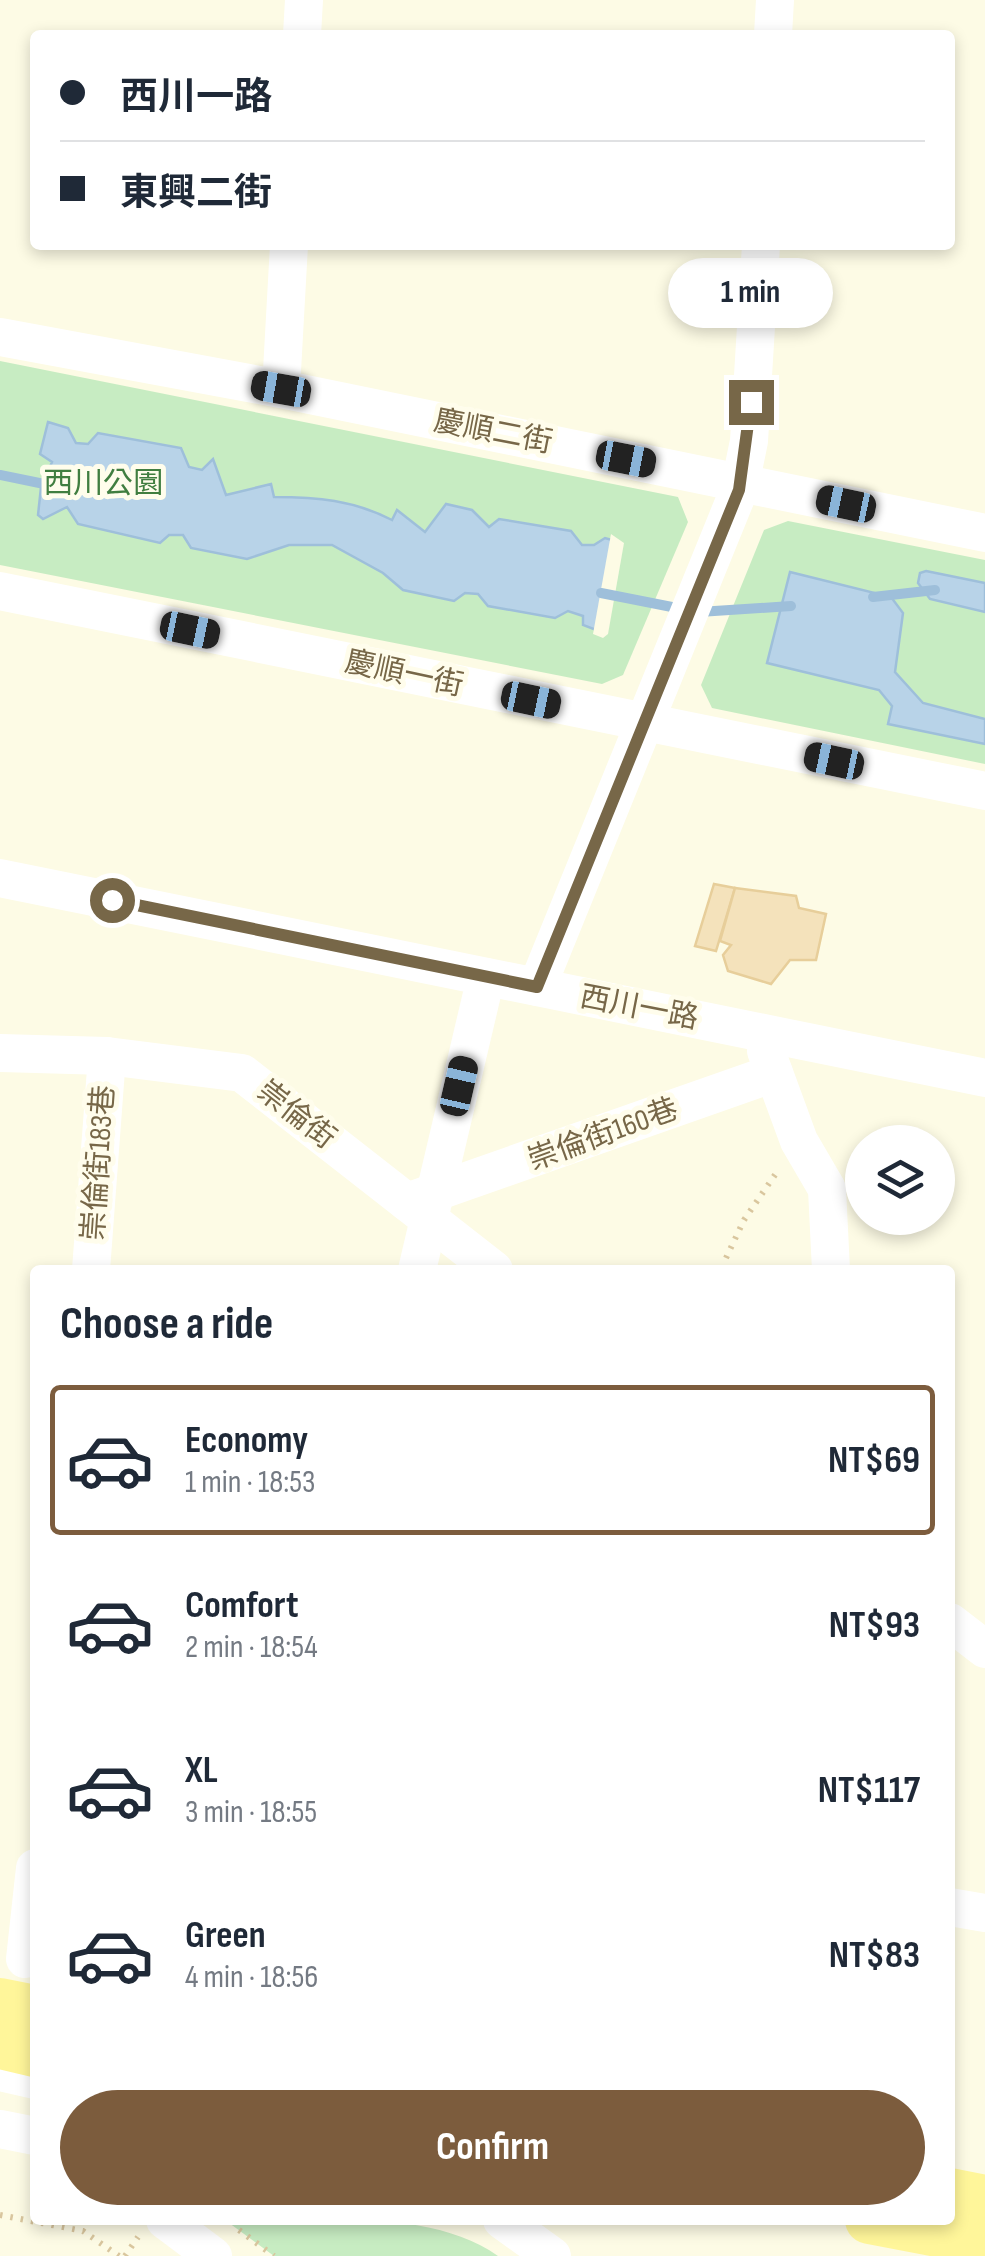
<!DOCTYPE html>
<html lang="en">
<head>
<meta charset="utf-8">
<style>
	body { margin:0; font-family:"Sofia Sans Condensed","Noto Sans TC",sans-serif; background:#f2f2f3; color:#1f2937; height:100vh; display:flex; flex-direction:column; font-size:38px; white-space:nowrap }
	* { box-sizing:border-box; margin:0 }
	p { font-size:32px; color:#747a83 }
	.icon { flex:none; width:55px; height:55px; fill:none; stroke:currentColor; stroke-width:2; stroke-linecap:round; stroke-linejoin:round }
	.map { position:relative; flex:1; overflow:hidden }
	.sheet { position:absolute; left:30px; top:1265px; width:925px; height:960px; display:flex; flex-direction:column; background:#fff; border-radius:10px; box-shadow:0 5px 15px #0003 }
	.sheet>* { flex:none }
	.hud { position:absolute; left:30px; top:30px; width:925px; height:220px; border-radius:10px; box-shadow:0 5px 15px #0003; display:grid; align-content:center; height:220px; padding:0 30px; background:#fff }
	.tools { position:absolute; left:845px; top:1125px; display:grid; gap:20px }
	.tools a { display:grid; place-items:center; width:110px; height:110px; border-radius:50%; background:#fff; box-shadow:0 5px 15px #0003; font-size:50px }
	.end { position:absolute; width:45px; height:45px; margin:-22px; border:12px solid #776748; background:#fff; box-shadow:0 0 0 5px #fff }
	.from { border-radius:50% }
	.bubble { position:absolute; height:70px; border-radius:35px; background:#fff; box-shadow:0 5px 15px #0003; font-size:32px; font-weight:700; line-height:70px; text-align:center }
	.car { position:absolute; width:30px; height:60px; margin:-30px -15px; border-radius:12px; box-shadow:0 0 8px 2px #0007; background:linear-gradient(#222 24%,#8ab4d8 0 40%,#222 0 76%,#8ab4d8 0 86%,#222 0) }
	.hud b { display:flex; align-items:center; gap:35px; height:95px; font-size:38px }
	.hud b+b { border-top:2px solid #e0e1e3 }
	.hud i { width:25px; height:25px; background:#1f2937 }
	ul { padding:0; list-style:none }
	li { display:flex; align-items:center; gap:30px; height:150px; margin:0 20px 15px; padding:0 10px; border:5px solid transparent; border-radius:10px }
	li div { flex:1 }
	li b { display:block; font-size:38px }
	li em { font-style:normal; font-weight:700 }
	li.current { border-color:#7c5c3d }
	li>.icon { width:90px; height:90px; stroke-width:1.5 }
	h2 { padding:0 30px; font-size:45px; line-height:120px }
	.action { display:flex; gap:20px; margin-top:auto; padding:20px 30px }
	.action a { flex:1; height:115px; border-radius:60px; background:#7c5c3d; color:#fff; font-size:40px; font-weight:700; line-height:115px; text-align:center }
	.map>svg:first-child { display:block }
	.green { fill:#c7ecc2 }
	.water { fill:#b8d3e8; stroke:#9ebfda; stroke-width:2.5 }
	.pier { fill:#fdfbe5 }
	.lines { fill:none; stroke-linecap:round; stroke-linejoin:round }
	.stream { stroke:#9ebfda; stroke-width:10 }
	.building { fill:#f4e2bb; stroke:#e7ce9a; stroke-width:2.5 }
	.path { stroke:#d9c69e; stroke-width:6; stroke-dasharray:2.5 8; stroke-linecap:butt }
	.minor { stroke:#fff; stroke-width:38 }
	.major { stroke:#fff69a; stroke-width:48 }
	.route { stroke:#776748; stroke-width:12 }
	.labels { text-anchor:middle; dominant-baseline:central; stroke-width:10; stroke-linejoin:round; paint-order:stroke }
	.street-label { font-size:30px; fill:#776748; stroke:#fffdec }
	.park-label { font-size:30px; fill:#407e40; stroke:#fffdec }
</style>
</head>
<body>
<div class="map">
<svg width="985" height="2256" viewBox="0 0 985 2256">
	<rect width="100%" height="100%" fill="#fdfbe5"/>
	<g class="green">
		<polygon points="0,361 678,497 688,522 623,675 602,684 0,565"/>
		<polygon points="788,521 985,560 985,764 712,708 701,685 764,530"/>
		<path d="M225,2220c80,0 206,-13 273,36h-224z"/>
	</g>
	<g class="water">
		<path d="M48,422l20,6 8,15 12,1 10,-11 83,15 8,19 13,3 11,-11 13,36 45,-11 3,13c43,0 79,3 118,23l5,-10 28,22 21,-28 26,6 17,17 10,-8 72,12 11,14h12l11,-7 14,4 -15,91 -21,-8v-9l-15,-5 -13,7 -67,-12 -10,-12 -13,-1 -11,8 -51,-11 -20,-17 -51,-28h-43l-42,14 -56,-11 -8,-13h-14l-9,8 -82,-19 -11,-17 -24,12 -5,-4 3,-28 11,-25 -12,-8z"/>
		<polygon points="926,571 985,583 985,612 930,599 918,583 920,573"/>
		<polygon points="790,572 891,597 903,613 895,672 923,703 985,719 985,744 888,724 892,706 879,690 767,663"/>
	</g>
	<polygon class="pier" points="611,534 624,543 608,634 603,638 593,634"/>
	<g class="lines">
		<g class="stream">
			<polyline points="0,475 54,486"/>
			<polyline points="601,593 682,609"/>
			<polyline points="873,597 935,590"/>
			<polyline points="699,612 791,606"/>
		</g>
	</g>
	<g class="building">
		<polygon points="714,884 735,888 716,951 695,946"/>
		<polygon points="735,888 796,896 799,908 826,914 816,960 790,960 771,984 728,971 723,955 731,945 720,941"/>
	</g>
	<g class="lines">
		<g class="path">
			<polyline points="726,1258 744,1220 779,1169"/>
			<polyline points="0,2215 83,2231 119,2256"/>
			<polyline points="239,2230 274,2256"/>
			<polyline points="125,2256 138,2237"/>
		</g>
		<g class="minor">
			<polyline points="302,35 304,0"/>
			<polyline points="773,35 775,0"/>
			<polyline points="0,337 281,389 985,533"/>
			<polyline points="281,389 289,245"/>
			<polyline points="0,591 985,791"/>
			<polyline points="0,878 985,1078"/>
			<polyline points="537,987 739,490 749,441 761,245"/>
			<polyline points="766,1051 799,1141 827,1189 831,1270"/>
			<polyline points="0,1053 107,1056 242,1073 494,1270"/>
			<polyline points="407,1202 774,1073"/>
			<polyline points="91,1270 107,1056"/>
			<polyline points="417,1270 486,977"/>
			<polyline points="950,1622 985,1649"/>
			<polyline points="950,1907 985,1913"/>
			<polyline points="25,1959 35,1868"/>
			<polyline points="0,2072 35,2080"/>
			<polyline points="0,2129 35,2136"/>
			<polyline points="165,2220 213,2256"/>
			<polyline points="502,2220 552,2256"/>
		</g>
		<g class="major">
			<polyline points="0,2002 35,2009"/>
			<polyline points="0,2045 35,2053"/>
			<polyline points="950,2192 985,2199"/>
			<polyline points="869,2220 985,2242"/>
		</g>
	</g>
	<g class="lines">
		<polyline class="route" points="112,900 537,987 739,490 751,402"/>
	</g>
	<g class="labels">
		<g class="street-label">
			<text transform="translate(493 432) rotate(11)">慶順二街</text>
			<text transform="translate(404 674) rotate(12)">慶順一街</text>
			<text transform="translate(639 1008) rotate(11)">西川一路</text>
			<text transform="translate(296 1115) rotate(38)">崇倫街</text>
			<text transform="translate(603 1135) rotate(-20)">崇倫街160巷</text>
			<text transform="translate(99 1163) rotate(-86)">崇倫街183巷</text>
		</g>
		<g class="park-label">
			<text x="103" y="484">西川公園</text>
		</g>
	</g>
</svg>
<div class="tools">
<a><svg class="icon" aria-label="layers" viewBox="0 0 24 24"><path d="M12 4l9 5-9 5-9-5zM3 14l9 5 9-5"/></svg></a>
</div>
<i class="end from" style="left:112px;top:900px"></i>
<i class="end" style="left:751px;top:402px"></i>
<div class="bubble" style="left:668px;top:258px;width:165px">1 min</div>
<i class="car" style="left:281px;top:389px;rotate:280deg"></i>
<i class="car" style="left:626px;top:459px;rotate:101deg"></i>
<i class="car" style="left:846px;top:504px;rotate:282deg"></i>
<i class="car" style="left:190px;top:630px;rotate:102deg"></i>
<i class="car" style="left:531px;top:700px;rotate:102deg"></i>
<i class="car" style="left:834px;top:761px;rotate:282deg"></i>
<i class="car" style="left:459px;top:1086px;rotate:13deg"></i>
<div class="hud">
<b><i class="from"></i>西川一路</b>
<b><i></i>東興二街</b>
</div>
<section class="sheet">
<h2>Choose a ride</h2>
<ul>
<li class="current"><svg class="icon" aria-label="car" viewBox="0 0 24 24"><path d="M5 17H2v-5l4-1 3-4h7l3 4 3 1v5h-3M9 17h6M6 11h13"/><circle cx="7" cy="17" r="2"/><circle cx="17" cy="17" r="2"/></svg><div><b>Economy</b><p>1 min · 18:53</p></div><em>NT$69</em></li>
<li><svg class="icon" aria-label="car" viewBox="0 0 24 24"><path d="M5 17H2v-5l4-1 3-4h7l3 4 3 1v5h-3M9 17h6M6 11h13"/><circle cx="7" cy="17" r="2"/><circle cx="17" cy="17" r="2"/></svg><div><b>Comfort</b><p>2 min · 18:54</p></div><em>NT$93</em></li>
<li><svg class="icon" aria-label="car" viewBox="0 0 24 24"><path d="M5 17H2v-5l4-1 3-4h7l3 4 3 1v5h-3M9 17h6M6 11h13"/><circle cx="7" cy="17" r="2"/><circle cx="17" cy="17" r="2"/></svg><div><b>XL</b><p>3 min · 18:55</p></div><em>NT$117</em></li>
<li><svg class="icon" aria-label="car" viewBox="0 0 24 24"><path d="M5 17H2v-5l4-1 3-4h7l3 4 3 1v5h-3M9 17h6M6 11h13"/><circle cx="7" cy="17" r="2"/><circle cx="17" cy="17" r="2"/></svg><div><b>Green</b><p>4 min · 18:56</p></div><em>NT$83</em></li>
</ul>
<div class="action"><a>Confirm</a></div>
</section>
</div>
</body>
</html>
